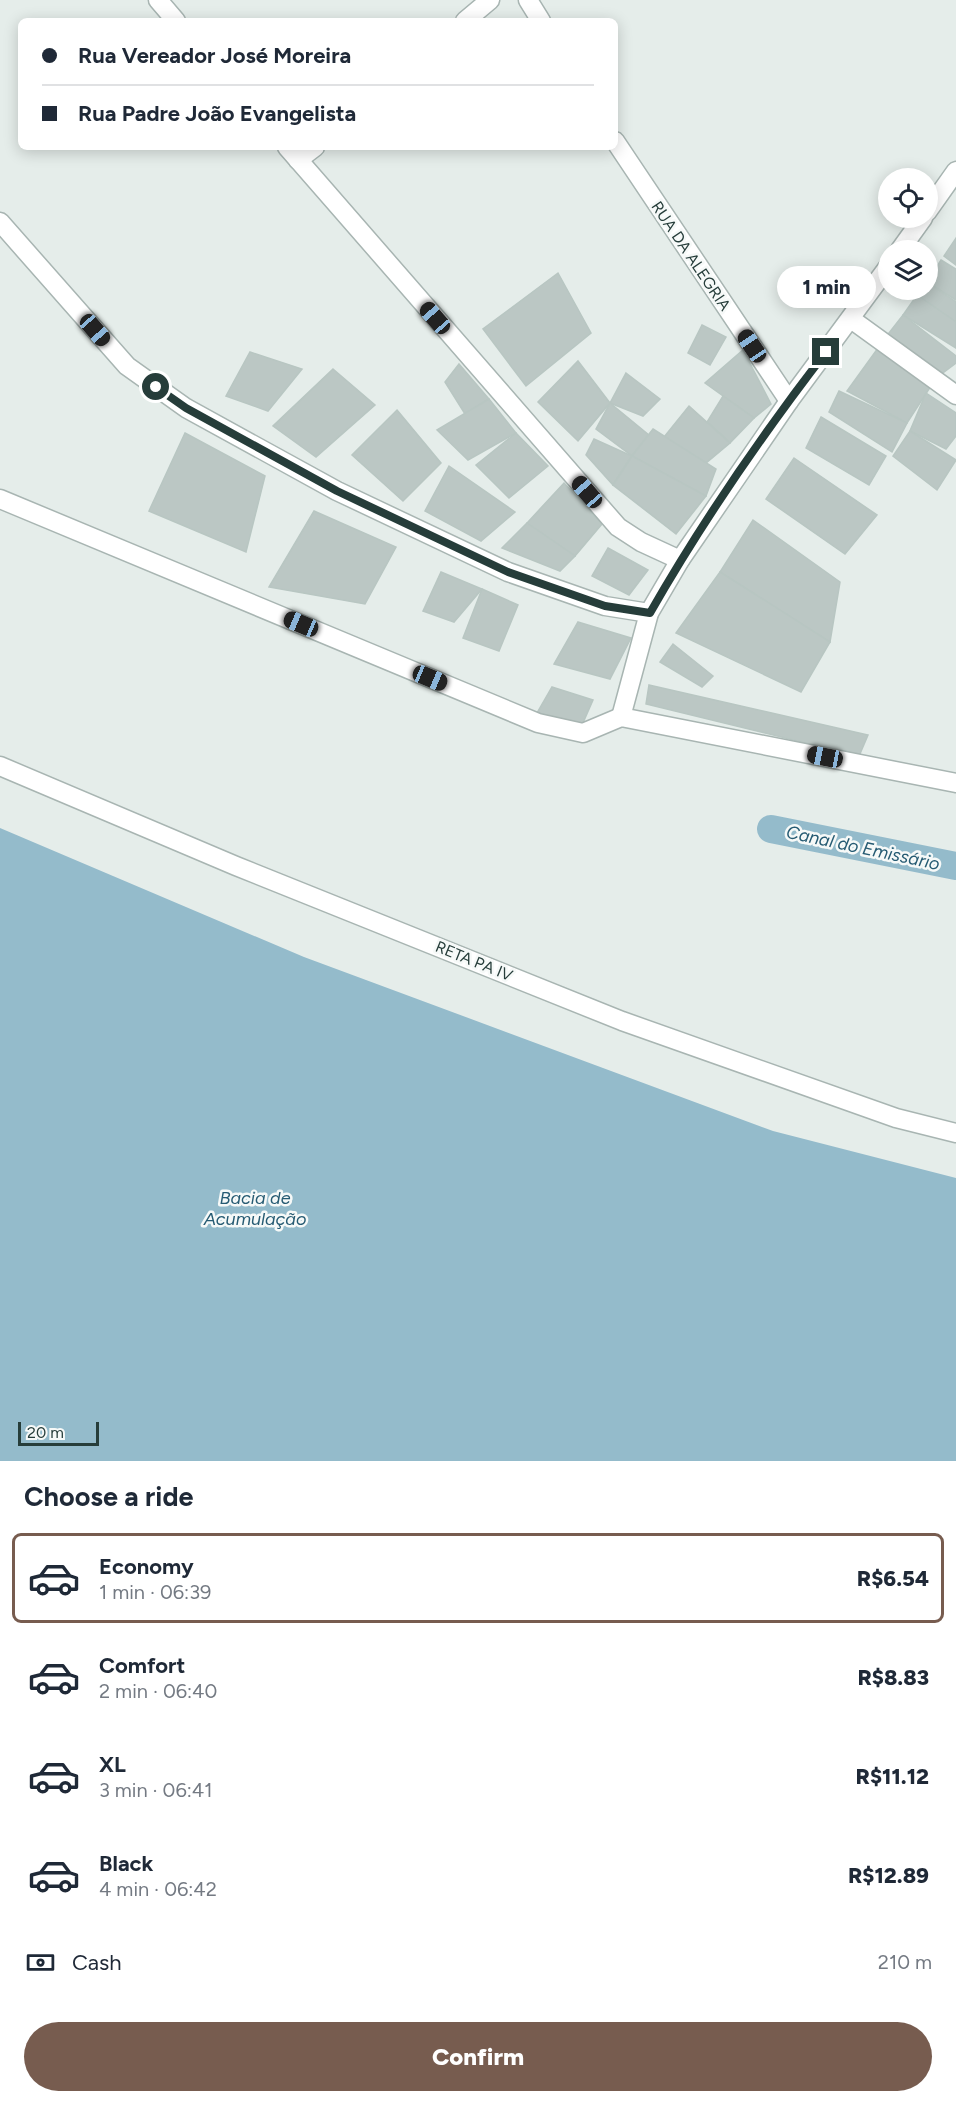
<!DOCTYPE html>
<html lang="en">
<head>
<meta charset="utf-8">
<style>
	body { margin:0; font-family:Figtree,sans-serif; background:#f6f6f7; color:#1f2937; height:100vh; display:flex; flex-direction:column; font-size:22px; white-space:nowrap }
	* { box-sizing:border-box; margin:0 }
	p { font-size:20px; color:#747a83 }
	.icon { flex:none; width:33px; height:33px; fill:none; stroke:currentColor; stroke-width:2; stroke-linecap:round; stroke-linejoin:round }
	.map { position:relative; height:1461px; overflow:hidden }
	.side { display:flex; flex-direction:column; background:#fff; flex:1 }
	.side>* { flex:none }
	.top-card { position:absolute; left:18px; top:18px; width:600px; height:132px; border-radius:9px; box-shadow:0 3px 15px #0003; display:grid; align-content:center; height:132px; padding:0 24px; background:#fff }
	.tools { position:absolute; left:878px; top:168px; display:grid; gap:12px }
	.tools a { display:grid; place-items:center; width:60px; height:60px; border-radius:50%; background:#fff; box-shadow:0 3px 15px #0003; font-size:30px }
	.scale { position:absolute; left:18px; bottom:15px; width:81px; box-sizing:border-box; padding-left:6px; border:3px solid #263d3a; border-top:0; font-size:16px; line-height:21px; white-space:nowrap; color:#263d3a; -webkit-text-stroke:4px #f6f9f8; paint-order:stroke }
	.end { position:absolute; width:27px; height:27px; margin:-14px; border:8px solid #263d3a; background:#fff; box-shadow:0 0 0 3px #fff }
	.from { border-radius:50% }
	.bubble { position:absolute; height:42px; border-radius:21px; background:#fff; box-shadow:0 3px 15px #0003; font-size:20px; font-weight:800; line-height:42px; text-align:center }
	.car { position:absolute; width:18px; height:36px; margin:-18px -9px; border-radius:8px; box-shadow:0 0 4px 2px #0007; background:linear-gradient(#222 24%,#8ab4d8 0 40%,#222 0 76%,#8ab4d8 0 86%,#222 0) }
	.top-card b { display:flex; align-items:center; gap:21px; height:57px; font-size:22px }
	.top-card b+b { border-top:2px solid #e0e1e3 }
	.top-card i { width:15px; height:15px; background:#1f2937 }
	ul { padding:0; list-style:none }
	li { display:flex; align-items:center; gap:18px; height:90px; margin:0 12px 9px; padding:0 12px; border:3px solid transparent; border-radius:9px }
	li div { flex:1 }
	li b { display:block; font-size:22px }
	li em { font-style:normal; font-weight:800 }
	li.on { border-color:#775c4f }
	li>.icon { width:54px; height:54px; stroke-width:1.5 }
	h2 { padding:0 24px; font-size:27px; line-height:72px }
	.pay { display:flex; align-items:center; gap:15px; height:66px; padding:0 24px; font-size:22px }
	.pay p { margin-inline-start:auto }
	.cta { display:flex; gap:12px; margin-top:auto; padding:12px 24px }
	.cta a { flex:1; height:69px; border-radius:36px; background:#775c4f; color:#fff; font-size:24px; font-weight:800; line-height:69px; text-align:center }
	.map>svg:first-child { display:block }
	.water { fill:#94bbcb }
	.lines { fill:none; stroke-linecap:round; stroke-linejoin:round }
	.canal { stroke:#94bbcb; stroke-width:28 }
	.building { fill:#bbc7c4; stroke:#b8c6c2; stroke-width:1.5 }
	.minor-casing { stroke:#a8b5b2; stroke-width:21 }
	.minor { stroke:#fff; stroke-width:18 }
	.route { stroke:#263d3a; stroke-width:8 }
	.labels { text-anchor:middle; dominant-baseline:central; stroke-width:5; stroke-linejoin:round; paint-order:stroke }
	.street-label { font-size:16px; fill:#263d3a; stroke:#f6f9f8 }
	.water-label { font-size:18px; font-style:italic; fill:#265b73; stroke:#f6f9f8 }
</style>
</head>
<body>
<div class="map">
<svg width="956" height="1461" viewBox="0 0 956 1461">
	<rect width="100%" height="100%" fill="#e5edea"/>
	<polygon class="water" points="0,828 304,957 773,1131 956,1178 956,1461 0,1461"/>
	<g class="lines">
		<polyline class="canal" points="771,829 956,866"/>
	</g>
	<g class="building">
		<polygon points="956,238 956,265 944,256"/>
		<polygon points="941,260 956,269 956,300 927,282"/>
		<polygon points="558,273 591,333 526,386 483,329"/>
		<polygon points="927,282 956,302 956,322 917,295 921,290 927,290"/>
		<polygon points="917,295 956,322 956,348 903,315"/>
		<polygon points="903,315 956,356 956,363 940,375 885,338"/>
		<polygon points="702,325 726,337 710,365 688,353"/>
		<polygon points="878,348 931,386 907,423 847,391"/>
		<polygon points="743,350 771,404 754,418 705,383"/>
		<polygon points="250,352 302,369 268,411 226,396"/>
		<polygon points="578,361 610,403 578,441 538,402"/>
		<polygon points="459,364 489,399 465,414 445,382"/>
		<polygon points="333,369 375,405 316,457 273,426"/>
		<polygon points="626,373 660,399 643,416 610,403"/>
		<polygon points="839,391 907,423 892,452 829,412"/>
		<polygon points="926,393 956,413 956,436 946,449 910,431"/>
		<polygon points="723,396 754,418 730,443 707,422"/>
		<polygon points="489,399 516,433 468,460 437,430"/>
		<polygon points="610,403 649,435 632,456 596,429"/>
		<polygon points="689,406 730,443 706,463 664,437"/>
		<polygon points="397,410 441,463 403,501 352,455"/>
		<polygon points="821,417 886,456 869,485 806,448"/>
		<polygon points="653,429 716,469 706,496 632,456"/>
		<polygon points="910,431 956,460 937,490 893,456"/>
		<polygon points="185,433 265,476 246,552 149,511"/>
		<polygon points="516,433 548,466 509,498 476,465"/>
		<polygon points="594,439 632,456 613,485 586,455"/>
		<polygon points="632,456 706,496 676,534 613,485"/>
		<polygon points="794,458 877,515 845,554 766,499"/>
		<polygon points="449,466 515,512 481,541 425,511"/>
		<polygon points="564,483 602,524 575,556 527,523"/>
		<polygon points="314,511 396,547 365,604 269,587"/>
		<polygon points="753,520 840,582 830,642 720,572"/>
		<polygon points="527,523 575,556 560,571 502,548"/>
		<polygon points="608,548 648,570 629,595 592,576"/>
		<polygon points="441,572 482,589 454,622 423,611"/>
		<polygon points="720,572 830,642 801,692 676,633"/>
		<polygon points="482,589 518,605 499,651 463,638"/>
		<polygon points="578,622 631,638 610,679 554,664"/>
		<polygon points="673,644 713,676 702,687 660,662"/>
		<polygon points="649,685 868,735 859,756 646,704"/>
		<polygon points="552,687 593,700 582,725 537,713"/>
	</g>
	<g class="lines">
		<defs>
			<g id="minor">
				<polyline points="158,0 176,21"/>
				<polyline points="528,0 541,21"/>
				<polyline points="465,21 490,0"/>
				<polyline points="615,141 789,401"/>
				<polyline points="287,147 618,527 641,542 680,560"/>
				<polyline points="298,160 315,147"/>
				<polyline points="927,212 956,171"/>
				<polyline points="0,222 127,366 186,408 337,491 508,572 605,606 649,613"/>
				<polyline points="900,250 923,218"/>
				<polyline points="851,319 956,395"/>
				<polyline points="0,499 538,723 583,733 621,717 956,783"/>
				<polyline points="621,717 649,613 680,560 789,401 888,267"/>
				<polyline points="0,766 236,866 622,1021 896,1118 956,1133"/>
			</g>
		</defs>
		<use href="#minor" class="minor-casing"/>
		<use href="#minor" class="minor"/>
	</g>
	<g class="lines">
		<path class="route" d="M156,387l30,21 151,83 171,81 97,34 45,7c52,-91 112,-178 176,-261"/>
	</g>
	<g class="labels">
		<g class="street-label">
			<text transform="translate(691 256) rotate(56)">RUA DA ALEGRIA</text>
			<text transform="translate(474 961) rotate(22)">RETA PA IV</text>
		</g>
		<g class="water-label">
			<text transform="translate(863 848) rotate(12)">Canal do Emissário</text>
			<text x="255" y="1198">Bacia de<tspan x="255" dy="21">Acumulação</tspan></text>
		</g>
	</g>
</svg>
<div class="tools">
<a><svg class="icon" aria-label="locate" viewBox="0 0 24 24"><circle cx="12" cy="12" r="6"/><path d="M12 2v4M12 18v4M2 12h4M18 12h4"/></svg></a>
<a><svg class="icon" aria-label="layers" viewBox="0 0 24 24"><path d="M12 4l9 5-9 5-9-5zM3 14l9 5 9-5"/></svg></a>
</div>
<div class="scale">20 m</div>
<i class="end from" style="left:156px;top:387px"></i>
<i class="end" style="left:826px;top:352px"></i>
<div class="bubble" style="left:777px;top:266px;width:99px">1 min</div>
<i class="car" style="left:435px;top:318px;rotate:319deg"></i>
<i class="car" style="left:95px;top:330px;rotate:139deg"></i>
<i class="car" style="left:752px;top:346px;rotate:326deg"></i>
<i class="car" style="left:587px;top:492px;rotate:319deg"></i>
<i class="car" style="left:301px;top:624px;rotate:293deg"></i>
<i class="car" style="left:430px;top:678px;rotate:113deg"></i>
<i class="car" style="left:825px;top:757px;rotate:281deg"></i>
<div class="top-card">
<b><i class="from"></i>Rua Vereador José Moreira</b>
<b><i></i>Rua Padre João Evangelista</b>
</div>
</div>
<section class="side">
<h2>Choose a ride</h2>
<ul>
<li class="on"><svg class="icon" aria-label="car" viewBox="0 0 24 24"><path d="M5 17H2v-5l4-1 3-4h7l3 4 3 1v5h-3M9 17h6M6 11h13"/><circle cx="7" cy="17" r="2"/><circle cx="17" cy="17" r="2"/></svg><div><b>Economy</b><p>1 min · 06:39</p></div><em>R$6.54</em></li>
<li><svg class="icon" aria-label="car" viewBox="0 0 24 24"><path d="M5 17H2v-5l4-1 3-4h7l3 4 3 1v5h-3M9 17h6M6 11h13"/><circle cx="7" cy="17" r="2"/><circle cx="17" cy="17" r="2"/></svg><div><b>Comfort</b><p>2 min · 06:40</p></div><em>R$8.83</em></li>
<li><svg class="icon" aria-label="car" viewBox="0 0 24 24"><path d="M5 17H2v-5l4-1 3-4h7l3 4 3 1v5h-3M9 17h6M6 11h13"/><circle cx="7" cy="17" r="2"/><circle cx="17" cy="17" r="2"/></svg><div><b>XL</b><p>3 min · 06:41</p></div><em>R$11.12</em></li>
<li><svg class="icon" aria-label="car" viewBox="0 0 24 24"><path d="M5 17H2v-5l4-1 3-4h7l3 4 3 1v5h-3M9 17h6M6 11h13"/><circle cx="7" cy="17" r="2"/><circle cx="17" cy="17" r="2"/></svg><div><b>Black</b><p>4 min · 06:42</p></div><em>R$12.89</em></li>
</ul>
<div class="pay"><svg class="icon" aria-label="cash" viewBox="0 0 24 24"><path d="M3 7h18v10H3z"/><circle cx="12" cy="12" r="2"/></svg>Cash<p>210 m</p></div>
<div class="cta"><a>Confirm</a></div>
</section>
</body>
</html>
